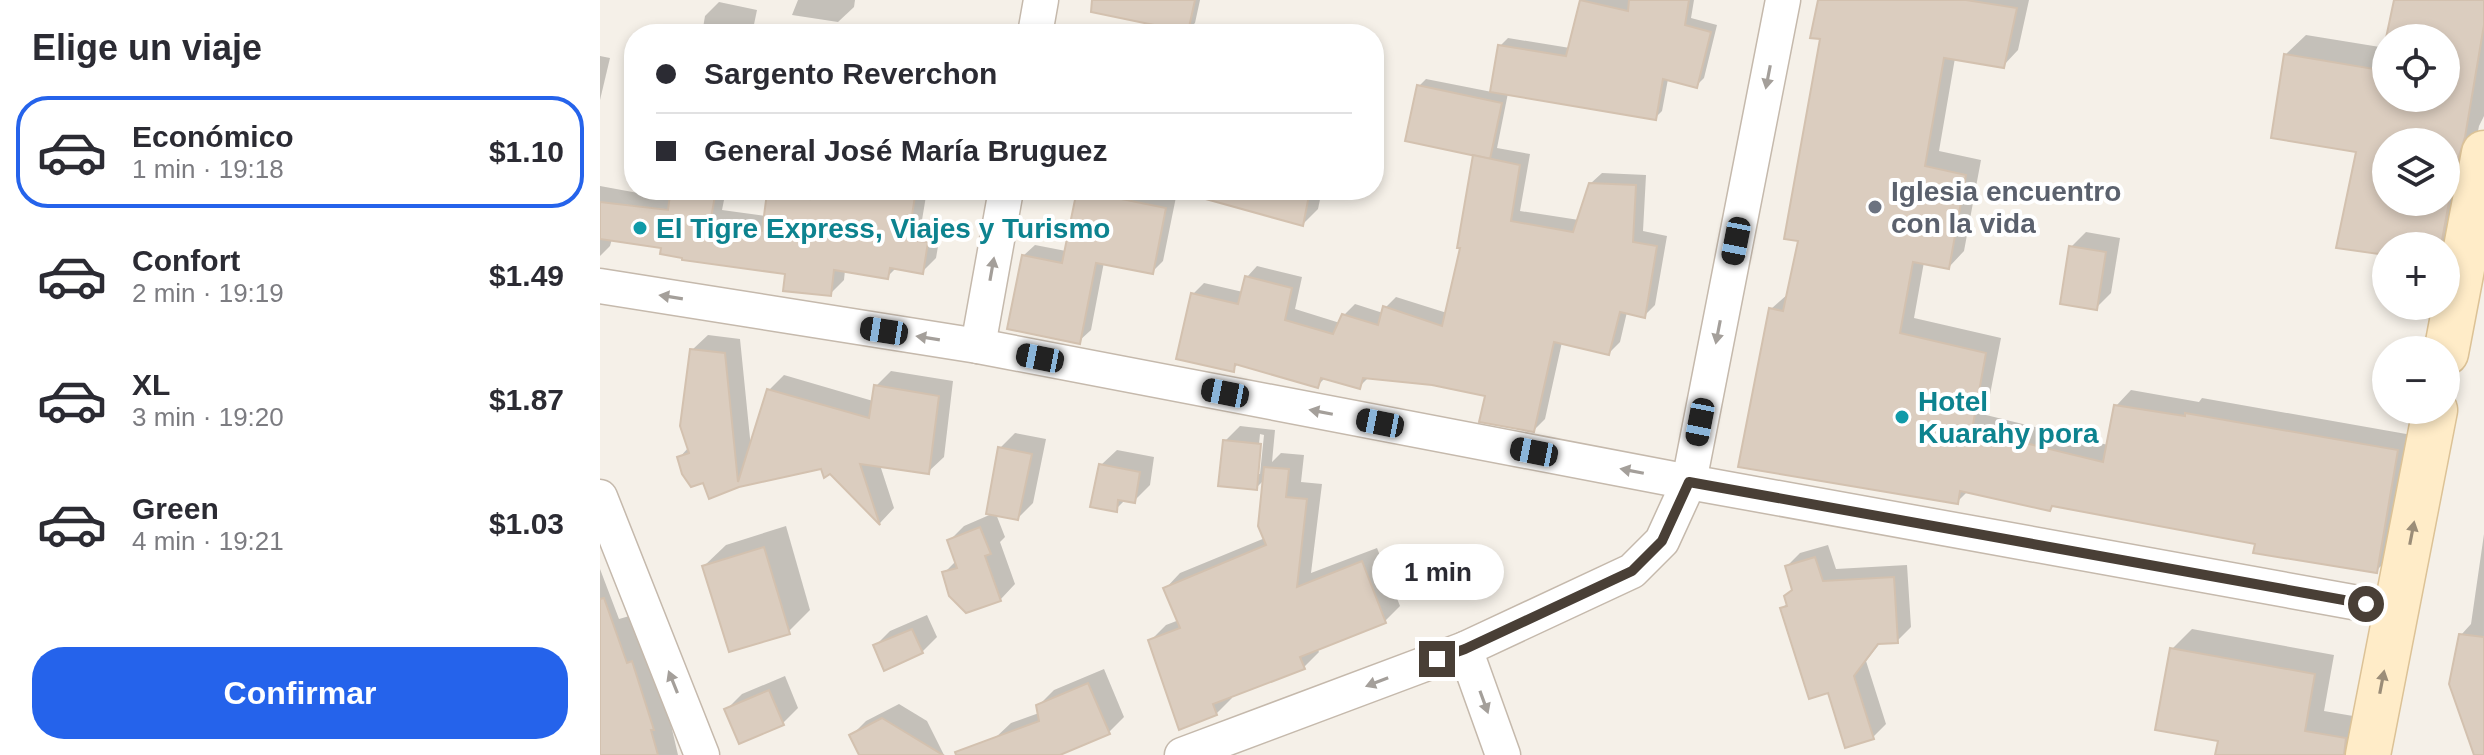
<!DOCTYPE html>
<html lang="es">
<head>
<meta charset="utf-8">
<style>
	body { margin:0; font-family:Arial,sans-serif; background:#f2f2f3; color:#2b2b33; height:100vh; display:flex; flex-direction:column; font-size:30px; white-space:nowrap }
	* { box-sizing:border-box; margin:0 }
	p { font-size:26px; color:#7c7c81 }
	.icon { flex:none; width:44px; height:44px; fill:none; stroke:currentColor; stroke-width:2; stroke-linecap:round; stroke-linejoin:round }
	.map { position:relative; flex:1; overflow:hidden }
	.side { display:flex; flex-direction:column; background:#fff; width:600px }
	.side>* { flex:none }
	.top-card { position:absolute; left:24px; top:24px; width:760px; height:176px; border-radius:32px; box-shadow:0 4px 12px #0003; display:grid; align-content:center; height:176px; padding:0 32px; background:#fff }
	.controls { position:absolute; left:1772px; top:24px; display:grid; gap:16px }
	.controls a { display:grid; place-items:center; width:88px; height:88px; border-radius:50%; background:#fff; box-shadow:0 4px 12px #0003; font-size:40px }
	.end { position:absolute; width:36px; height:36px; margin:-18px; border:10px solid #493f36; background:#fff; box-shadow:0 0 0 4px #fff }
	.from { border-radius:50% }
	.bubble { position:absolute; height:56px; border-radius:28px; background:#fff; box-shadow:0 4px 12px #0003; font-size:26px; font-weight:800; line-height:56px; text-align:center }
	.car { position:absolute; width:24px; height:48px; margin:-24px -12px; border-radius:10px; box-shadow:0 0 6px 2px #0007; background:linear-gradient(#222 24%,#8ab4d8 0 40%,#222 0 76%,#8ab4d8 0 86%,#222 0) }
	.top-card b { display:flex; align-items:center; gap:28px; height:76px; font-size:30px }
	.top-card b+b { border-top:2px solid #e1e1e2 }
	.top-card i { width:20px; height:20px; background:#2b2b33 }
	ul { padding:0; list-style:none }
	li { display:flex; align-items:center; gap:24px; height:112px; margin:0 16px 12px; padding:0 16px; border:4px solid transparent; border-radius:32px }
	li div { flex:1 }
	li b { display:block; font-size:30px }
	li em { font-style:normal; font-weight:800 }
	li.on { border-color:#2563eb }
	li>.icon { width:72px; height:72px; stroke-width:1.5 }
	h2 { padding:0 32px; font-size:36px; line-height:96px }
	.cta { display:flex; gap:16px; margin-top:auto; padding:16px 32px }
	.cta a { flex:1; height:92px; border-radius:32px; background:#2563eb; color:#fff; font-size:32px; font-weight:800; line-height:92px; text-align:center }
	main { display:flex; flex:1; min-height:0 }
	.map>svg:first-child { display:block }
	.shadow { fill:#0003; fill-rule:evenodd }
	.building { fill:#dbcdbf; stroke:#d3c1af; stroke-width:2 }
	.lines { fill:none; stroke-linecap:round; stroke-linejoin:round }
	.minor-casing { stroke:#c5b9ac; stroke-width:37 }
	.secondary-casing { stroke:#dcc296; stroke-width:47 }
	.minor { stroke:#fff; stroke-width:34 }
	.secondary { stroke:#ffecc8; stroke-width:44 }
	.oneway { fill:#a49f9a }
	.oneway2 { fill:#9b8d78 }
	.route { stroke:#493f36; stroke-width:10 }
	.worship-dot { fill:#6b7280; stroke:#fff; stroke-width:3 }
	.culture-dot { fill:#0f9aa8; stroke:#fff; stroke-width:3 }
	.labels { text-anchor:middle; dominant-baseline:central; stroke-width:8; stroke-linejoin:round; paint-order:stroke }
	.worship-label { font-size:28px; font-weight:bold; fill:#5b616d; stroke:#fff; text-anchor:start }
	.culture-label { font-size:28px; font-weight:bold; fill:#0d838f; stroke:#fff; text-anchor:start }
</style>
</head>
<body>
<main>
<section class="side">
<h2>Elige un viaje</h2>
<ul>
<li class="on"><svg class="icon" aria-label="car" viewBox="0 0 24 24"><path d="M5 17H2v-5l4-1 3-4h7l3 4 3 1v5h-3M9 17h6M6 11h13"/><circle cx="7" cy="17" r="2"/><circle cx="17" cy="17" r="2"/></svg><div><b>Económico</b><p>1 min · 19:18</p></div><em>$1.10</em></li>
<li><svg class="icon" aria-label="car" viewBox="0 0 24 24"><path d="M5 17H2v-5l4-1 3-4h7l3 4 3 1v5h-3M9 17h6M6 11h13"/><circle cx="7" cy="17" r="2"/><circle cx="17" cy="17" r="2"/></svg><div><b>Confort</b><p>2 min · 19:19</p></div><em>$1.49</em></li>
<li><svg class="icon" aria-label="car" viewBox="0 0 24 24"><path d="M5 17H2v-5l4-1 3-4h7l3 4 3 1v5h-3M9 17h6M6 11h13"/><circle cx="7" cy="17" r="2"/><circle cx="17" cy="17" r="2"/></svg><div><b>XL</b><p>3 min · 19:20</p></div><em>$1.87</em></li>
<li><svg class="icon" aria-label="car" viewBox="0 0 24 24"><path d="M5 17H2v-5l4-1 3-4h7l3 4 3 1v5h-3M9 17h6M6 11h13"/><circle cx="7" cy="17" r="2"/><circle cx="17" cy="17" r="2"/></svg><div><b>Green</b><p>4 min · 19:21</p></div><em>$1.03</em></li>
</ul>
<div class="cta"><a>Confirmar</a></div>
</section>
<div class="map">
<svg width="1884" height="755" viewBox="0 0 1884 755">
	<rect width="100%" height="100%" fill="#f5f0e8"/>
	<g class="shadow">
		<polygon points="198,0 255,0 254,7 238,22 192,15"/>
		<polygon points="508,0 600,0 595,23 587,30"/>
		<polygon points="982,0 1094,0 1091,18 1117,25 1104,78 1096,86 1068,79 1062,111 1055,118 908,93 897,148 930,154 920,211 979,220 990,184 1002,173 1046,175 1043,231 1067,236 1055,305 1044,316 1027,312 1020,342 1009,353 962,342 945,419 934,430 887,394 832,383 770,376 759,387 726,377 717,386 639,363 633,369 593,294 604,283 643,292 647,277 657,266 702,277 695,309 740,323 744,315 755,304 783,313 785,308 796,297 847,313 862,246 875,156 819,86 826,79 892,92 900,46 908,38 970,48"/>
		<polygon points="1219,0 1429,0 1418,50 1403,66 1355,58 1339,151 1381,160 1364,251 1349,267 1324,262 1314,318 1401,338 1386,415 1508,445 1516,406 1531,390 1599,402 1602,398 1812,435 1792,555 1776,571 1657,542 1454,504 1450,509 1368,491 1357,502 1171,309 1188,294 1200,240 1222,37"/>
		<path d="M1796,0h88v116l-5,10 -22,115 -11,5h-60v7l-28,-103 -73,-95 21,-20 80,13v50h60v-60h-58zM1786,142h60v60h-60z"/>
		<polygon points="119,2 157,10 152,34 102,34 105,16"/>
		<polygon points="0,56 10,58 0,100"/>
		<polygon points="0,186 38,193 41,191 69,195 70,190 126,190 122,210 166,216 169,194 172,190 327,190 321,226 341,229 336,258 322,272 296,268 287,277 245,270 244,280 230,294 187,273 85,256 64,246 12,239 10,246 0,256"/>
		<polygon points="480,190 542,190 576,197 563,261 552,272 504,262 491,330 479,341 423,256 435,245 466,251"/>
		<polygon points="656,190 722,190 718,209 703,224"/>
		<polygon points="1486,232 1520,238 1511,293 1496,308 1471,247"/>
		<polygon points="108,335 140,339 151,448 169,390 184,375 273,401 276,386 291,371 353,381 344,457 328,472 280,465 294,508 280,523 222,466 138,485 104,480 79,458 89,447 92,350"/>
		<path d="M640,426l35,4 -3,32 9,-9 23,2 -3,27 21,2 -11,89 66,-25 23,58 -15,15 -68,27 2,4 -15,15 -74,29 2,2 -16,16 -65,-74 15,-15 13,-5 -14,-31 15,-16 85,-35v-59l-9,9 -31,-47zM660,434l4,1 -4,39h-4z"/>
		<polygon points="415,433 446,439 433,503 418,518 396,514 405,537 400,542 415,584 400,600 345,572 357,560 349,541 364,526 394,513 400,448"/>
		<polygon points="517,450 554,457 550,485 534,501 526,499 516,509 501,465"/>
		<polygon points="186,526 210,610 188,632 104,566 126,545"/>
		<polygon points="1884,534 1884,751 1861,635 1871,624"/>
		<polygon points="1228,545 1236,569 1307,565 1311,627 1297,641 1281,642 1266,661 1286,724 1273,737 1229,690 1182,608 1188,603 1194,588 1187,566 1200,553"/>
		<polygon points="0,569 19,619 33,615 68,712 78,755 0,755"/>
		<polygon points="327,615 337,637 322,652 275,646 290,631"/>
		<polygon points="1592,629 1734,655 1724,711 1753,716 1746,755 1617,755 1620,739 1572,649"/>
		<polygon points="504,669 524,717 509,732 460,755 370,755 395,738 411,723 439,713 438,706 454,690"/>
		<polygon points="185,676 198,708 183,723 127,709 142,694"/>
		<polygon points="299,704 327,721 344,755 261,755 251,736 266,721"/>
	</g>
	<g class="building">
		<polygon points="492,0 595,0 588,32 491,12"/>
		<polygon points="980,0 1028,11 1029,0 1089,0 1085,25 1111,32 1097,88 1063,79 1056,120 890,92 898,45 966,56"/>
		<polygon points="1218,0 1366,0 1417,8 1404,68 1344,58 1325,166 1366,175 1349,269 1313,262 1300,333 1386,353 1372,430 1503,462 1514,405 1585,416 1585,413 1798,450 1777,573 1653,553 1655,544 1452,506 1450,511 1360,491 1358,504 1138,467 1169,308 1183,311 1198,241 1184,239 1220,39 1210,38"/>
		<polygon points="1794,0 1884,0 1884,25 1865,137 1857,162 1846,161 1846,142 1786,142 1786,202 1849,202 1841,246 1786,246 1786,255 1736,248 1756,152 1671,138 1684,54 1786,71 1786,98 1846,98 1846,38 1786,38"/>
		<polygon points="817,85 902,103 890,159 805,141"/>
		<polygon points="873,155 920,165 911,221 973,232 989,183 1036,185 1033,242 1057,246 1045,318 1020,312 1009,355 954,342 934,432 879,422 885,396 832,385 763,378 760,389 721,378 718,388 635,364 634,372 576,359 591,293 638,304 645,276 692,288 685,320 733,334 742,314 778,325 783,306 842,326 860,248 857,248"/>
		<polygon points="80,190 116,190 110,224 162,231 167,193 210,199 211,190 316,190 308,240 328,242 323,274 290,268 288,279 234,270 231,296 183,291 185,274 82,260 82,258 60,254 61,248 0,239 0,202 68,210 70,195 79,197"/>
		<polygon points="477,190 566,208 553,274 496,263 480,344 407,329 422,255 462,263"/>
		<polygon points="603,190 710,190 703,226 602,198"/>
		<polygon points="1469,246 1506,252 1497,310 1460,304"/>
		<polygon points="90,349 125,353 138,482 167,389 269,418 274,385 339,396 329,474 260,464 280,525 230,474 224,478 221,469 139,487 109,499 103,483 91,487 82,474 77,457 89,453 80,426"/>
		<polygon points="623,440 661,444 657,490 618,486"/>
		<polygon points="398,447 432,454 418,520 386,514"/>
		<polygon points="499,464 540,472 535,503 518,500 517,512 490,507"/>
		<polygon points="664,467 689,469 686,497 707,499 697,587 762,561 786,623 700,657 705,669 613,704 617,715 579,730 548,640 580,628 563,588 666,545 658,526"/>
		<polygon points="380,527 391,554 385,556 401,601 366,613 349,596 342,572 357,568 347,540"/>
		<polygon points="164,547 190,634 129,652 102,566"/>
		<polygon points="1215,557 1223,581 1294,577 1298,643 1278,644 1254,676 1274,739 1245,748 1228,693 1209,699 1180,608 1187,606 1184,596 1192,590 1185,566"/>
		<polygon points="4,598 27,663 32,661 54,730 51,730 58,755 0,755 0,599"/>
		<polygon points="312,629 323,653 284,671 273,645"/>
		<polygon points="1859,634 1884,637 1884,755 1874,755 1849,684"/>
		<polygon points="1570,648 1715,674 1705,731 1746,738 1744,755 1615,755 1618,741 1555,730"/>
		<polygon points="488,683 510,734 460,755 356,755 355,752 439,721 436,705"/>
		<polygon points="169,690 184,725 139,744 124,709"/>
		<polygon points="282,718 343,755 259,755 249,735"/>
	</g>
	<g class="lines">
		<defs>
			<g id="minor">
				<polyline points="435,34 441,0"/>
				<polyline points="0,286 378,346 1089,482 1797,610"/>
				<polyline points="378,346 406,190"/>
				<polyline points="0,497 102,755"/>
				<polyline points="865,649 903,755"/>
				<polyline points="582,755 865,649 1032,571 1062,541 1089,482 1183,0"/>
			</g>
			<g id="secondary">
				<polyline points="1846,353 1884,153"/>
				<polyline points="1768,755 1835,410"/>
			</g>
		</defs>
		<use href="#minor" class="minor-casing"/>
		<use href="#secondary" class="secondary-casing"/>
		<use href="#minor" class="minor"/>
		<use href="#secondary" class="secondary"/>
	</g>
	<defs><path id="oneway-solid" d="M-6-.8H1V-3.2L6.5 0L1 3.2V.8H-6Z" transform="scale(2)"/></defs>
	<g class="oneway">
		<use href="#oneway-solid" transform="translate(1168 77) rotate(101)"/>
		<use href="#oneway-solid" transform="translate(392 269) rotate(-80)"/>
		<use href="#oneway-solid" transform="translate(71 297) rotate(-171)"/>
		<use href="#oneway-solid" transform="translate(1118 332) rotate(101)"/>
		<use href="#oneway-solid" transform="translate(328 338) rotate(-171)"/>
		<use href="#oneway-solid" transform="translate(721 412) rotate(-169)"/>
		<use href="#oneway-solid" transform="translate(1032 471) rotate(-169)"/>
		<use href="#oneway-solid" transform="translate(73 682) rotate(-112)"/>
		<use href="#oneway-solid" transform="translate(777 682) rotate(159)"/>
		<use href="#oneway-solid" transform="translate(884 702) rotate(70)"/>
	</g>
	<g class="oneway2">
		<use href="#oneway-solid" transform="translate(1812 533) rotate(-79)"/>
		<use href="#oneway-solid" transform="translate(1782 682) rotate(-79)"/>
	</g>
	<g class="lines">
		<polyline class="route" points="837,659 865,649 1032,571 1062,541 1089,482 1766,604"/>
	</g>
	<circle class="worship-dot" cx="1275" cy="207" r="8"/>
	<g class="culture-dot">
		<circle cx="40" cy="228" r="8"/>
		<circle cx="1302" cy="417" r="8"/>
	</g>
	<g class="labels">
		<g class="worship-label">
			<text x="1291" y="191">Iglesia encuentro<tspan x="1291" dy="32">con la vida</tspan></text>
		</g>
		<g class="culture-label">
			<text x="56" y="228">El Tigre Express, Viajes y Turismo</text>
			<text x="1318" y="401">Hotel<tspan x="1318" dy="32">Kuarahy pora</tspan></text>
		</g>
	</g>
</svg>
<div class="controls">
<a><svg class="icon" aria-label="locate" viewBox="0 0 24 24"><circle cx="12" cy="12" r="6"/><path d="M12 2v4M12 18v4M2 12h4M18 12h4"/></svg></a>
<a><svg class="icon" aria-label="layers" viewBox="0 0 24 24"><path d="M12 4l9 5-9 5-9-5zM3 14l9 5 9-5"/></svg></a>
<a>+</a>
<a>−</a>
</div>
<i class="end from" style="left:1766px;top:604px"></i>
<i class="end" style="left:837px;top:659px"></i>
<div class="bubble" style="left:772px;top:544px;width:132px">1 min</div>
<i class="car" style="left:1136px;top:241px;rotate:191deg"></i>
<i class="car" style="left:284px;top:331px;rotate:279deg"></i>
<i class="car" style="left:440px;top:358px;rotate:281deg"></i>
<i class="car" style="left:625px;top:393px;rotate:281deg"></i>
<i class="car" style="left:1100px;top:422px;rotate:191deg"></i>
<i class="car" style="left:780px;top:423px;rotate:281deg"></i>
<i class="car" style="left:934px;top:452px;rotate:281deg"></i>
<div class="top-card">
<b><i class="from"></i>Sargento Reverchon</b>
<b><i></i>General José María Bruguez</b>
</div>
</div>
</main>
</body>
</html>
